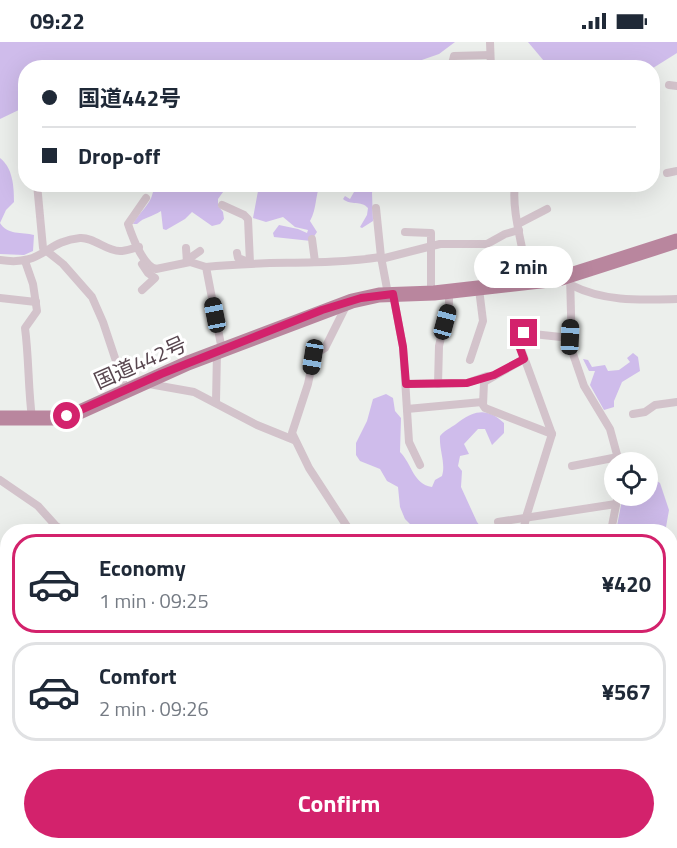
<!DOCTYPE html>
<html lang="en">
<head>
<meta charset="utf-8">
<style>
	body { margin:0; font-family:"Titillium Web","Noto Sans JP",sans-serif; background:#f2f2f3; color:#1f2937; height:100vh; display:flex; flex-direction:column; font-size:22px; white-space:nowrap }
	* { box-sizing:border-box; margin:0 }
	p { font-size:20px; color:#747a83 }
	.icon { flex:none; width:33px; height:33px; fill:none; stroke:currentColor; stroke-width:2; stroke-linecap:round; stroke-linejoin:round }
	.map { position:relative; flex:1; overflow:hidden }
	.sheet { position:absolute; left:0px; top:482px; width:678px; height:326px; display:flex; flex-direction:column; background:#fff; border-radius:24px 24px 0 0; box-shadow:0 6px 24px #0002 }
	.sheet>* { flex:none }
	.guide { position:absolute; left:18px; top:18px; width:642px; height:132px; border-radius:24px; box-shadow:0 6px 24px #0002; display:grid; align-content:center; height:132px; padding:0 24px; background:#fff }
	.controls { position:absolute; left:604px; top:410px; display:grid; gap:12px }
	.controls a { display:grid; place-items:center; width:54px; height:54px; border-radius:50%; background:#fff; box-shadow:0 6px 24px #0002; font-size:30px }
	.end { position:absolute; width:27px; height:27px; margin:-14px; border:8px solid #d3226c; background:#fff; box-shadow:0 0 0 3px #fff }
	.from { border-radius:50% }
	.bubble { position:absolute; height:42px; border-radius:21px; background:#fff; box-shadow:0 6px 24px #0002; font-size:20px; font-weight:700; line-height:42px; text-align:center }
	.car { position:absolute; width:18px; height:36px; margin:-18px -9px; border-radius:8px; box-shadow:0 0 4px 2px #0007; background:linear-gradient(#222 24%,#8ab4d8 0 40%,#222 0 76%,#8ab4d8 0 86%,#222 0) }
	.guide b { display:flex; align-items:center; gap:21px; height:57px; font-size:22px }
	.guide b+b { border-top:2px solid #e0e1e3 }
	.guide i { width:15px; height:15px; background:#1f2937 }
	ul { padding:10px 0 0; list-style:none }
	li { display:flex; align-items:center; gap:18px; height:99px; margin:0 12px 9px; padding:0 12px; border:3px solid #e0e1e3; border-radius:24px }
	li div { flex:1 }
	li b { display:block; font-size:22px }
	li em { font-style:normal; font-weight:700 }
	li.selected { border-color:#d3226c }
	li>.icon { width:54px; height:54px; stroke-width:1.5 }
	.button { display:flex; gap:12px; margin-top:auto; padding:12px 24px }
	.button a { flex:1; height:69px; border-radius:36px; background:#d3226c; color:#fff; font-size:24px; font-weight:700; line-height:69px; text-align:center }
	.status { display:flex; justify-content:space-between; align-items:center; height:42px; padding:0 30px; background:#fff; direction:ltr }
	.status svg { height:16px; fill:currentColor }
	.map>svg:first-child { display:block }
	.green { fill:#cfbceb }
	.water { fill:#e68bd2 }
	.lines { fill:none; stroke-linecap:round; stroke-linejoin:round }
	.street { stroke:#d3c3cb; stroke-width:8 }
	.highway { stroke:#b9869e; stroke-width:15 }
	.route { stroke:#d3226c; stroke-width:8 }
	.labels { text-anchor:middle; dominant-baseline:central; stroke-width:6; stroke-linejoin:round; paint-order:stroke }
	.street-label { font-size:21px; fill:#58464f; stroke:#fff }
</style>
</head>
<body>
<div class="status"><b>09:22</b><svg viewBox="0 0 49 12"><path d="M0 12V9h3v3zM5 12V6h3v6zM10 12V3h3v9zM15 12V0h3v12zM26 1h20v11H26zM47 4h2v5h-2z"/></svg></div>
<div class="map">
<svg width="677" height="806" viewBox="0 0 677 806">
	<rect width="100%" height="100%" fill="#ecefec"/>
	<g class="green">
		<polygon points="0,0 455,0 439,12 419,19 411,25 26,26 25,65 0,77"/>
		<polygon points="528,0 677,0 677,11 653,26 549,25"/>
		<path d="M0,116c13,10 14,29 14,44l-8,8 -6,13c7,12 22,9 34,12l-1,16 -9,4 -24,-1z"/>
		<path d="M150,143h78l-10,14v7l5,6 1,7 -4,5 -8,2 -20,-14 -7,7 -19,11 -3,-1 -2,-18c-9,6 -17,6 -24,13h-4c6,-12 17,-18 20,-32l-4,-1z"/>
		<path d="M252,143h68c-5,11 -3,23 -10,36l7,11 -6,9 -37,-4 -1,-4 6,-8 19,4 9,4 1,-3 -13,-3 -12,-10 -17,5 -13,-4 5,-27z"/>
		<path d="M358,143h16l-2,8 1,28 -11,7 -2,-1 7,-12 1,-7c-7,-8 -17,-2 -25,-9l2,-3 5,3z"/>
		<polygon points="633,311 638,315 640,329 622,340 614,359 614,365 604,368 590,343 595,329 589,329 583,317 588,318 592,325 605,323 608,329 619,328 630,320 627,316"/>
		<path d="M386,352l7,4 2,13 6,7 -1,34c12,12 13,32 32,35l3,-7 7,-4c4,-12 -3,-26 -2,-40 6,-7 13,-9 20,-15 16,-11 28,-13 44,2v10l-12,12 -7,-16h-7l-14,15 5,10 -9,2 -2,10 4,5 -1,16 16,35 7,9h-67l-12,-12 -5,-12 -2,-20 -11,-6 -7,-12 -20,-8 -4,-6v-12l11,-22 6,-22z"/>
		<polygon points="653,437 660,441 669,468 666,485 668,489 616,489 623,453 648,453 648,438"/>
		<polygon points="671,588 677,588 677,721 670,718"/>
		<polygon points="671,747 677,747 677,806 529,806 529,800 670,800"/>
	</g>
	<g class="water">
		<polygon points="0,602 7,610 7,748 0,736"/>
		<polygon points="37,800 119,800 123,806 41,806"/>
	</g>
	<g class="lines">
		<g class="street">
			<polyline points="490,0 491,26"/>
			<polyline points="451,26 454,14 490,13"/>
			<polyline points="669,43 677,44"/>
			<polyline points="667,131 677,129"/>
			<polyline points="37,142 43,206 63,222 92,255 103,280 126,349"/>
			<path d="M515,142c-4,30 10,67 13,99"/>
			<path d="M146,156l-18,26c4,12 15,42 28,45l34,-7 16,5 16,83"/>
			<polyline points="222,163 244,173 248,177 250,221"/>
			<polyline points="376,166 381,215 388,252"/>
			<polyline points="518,182 547,167"/>
			<polyline points="405,190 431,191 431,252"/>
			<polyline points="312,197 315,220"/>
			<polyline points="186,206 187,220"/>
			<polyline points="237,211 238,216 251,221"/>
			<polyline points="381,217 440,202 487,202 505,192 519,188"/>
			<path d="M0,218c43,7 45,-19 80,-22 14,-1 26,13 40,13 6,0 13,-3 19,-4"/>
			<polyline points="187,218 200,209"/>
			<path d="M25,219l8,23 4,27 -12,17c4,30 3,60 7,90"/>
			<path d="M206,225c58,-7 117,-1 175,-10"/>
			<polyline points="570,233 572,309 584,344 610,387 619,420"/>
			<path d="M571,243c34,17 69,15 106,14"/>
			<polyline points="142,248 155,236 148,231 142,222"/>
			<polyline points="393,252 403,305 409,400 420,423"/>
			<polyline points="0,256 36,260"/>
			<polyline points="346,264 325,306 314,313 308,342 292,391 309,426 350,489"/>
			<polyline points="524,317 484,340 483,363 485,366 552,392"/>
			<polyline points="470,318 483,279 479,247"/>
			<polyline points="149,342 194,350 257,383 294,398"/>
			<polyline points="406,342 467,341 487,334"/>
			<polyline points="438,342 439,304 449,262 449,250"/>
			<polyline points="216,360 217,310"/>
			<polyline points="407,367 482,360"/>
			<polyline points="633,372 645,370 655,363 677,360"/>
			<polyline points="572,424 618,415"/>
			<polyline points="0,438 38,464 56,484 65,489"/>
			<polyline points="498,480 616,462"/>
			<polyline points="523,489 527,472 552,392 517,296 524,291 570,296"/>
			<polyline points="611,489 618,453"/>
			<polyline points="0,547 8,556"/>
			<polyline points="0,563 8,572"/>
			<polyline points="147,800 150,806"/>
			<polyline points="165,800 168,806"/>
			<polyline points="251,800 257,806"/>
			<polyline points="452,806 455,800"/>
		</g>
		<polyline class="highway" points="0,376 55,376 75,372 188,321 352,259 379,253 434,251 558,237 677,199"/>
	</g>
	<g class="lines">
		<polyline class="route" points="67,374 161,332 322,268 361,256 393,252 403,305 406,342 467,341 494,333 524,317 517,298 519,292 524,291"/>
	</g>
	<g class="labels">
		<g class="street-label">
			<text transform="translate(140 320) rotate(-24)">国道442号</text>
		</g>
	</g>
</svg>
<div class="controls">
<a><svg class="icon" aria-label="locate" viewBox="0 0 24 24"><circle cx="12" cy="12" r="6"/><path d="M12 2v4M12 18v4M2 12h4M18 12h4"/></svg></a>
</div>
<i class="end from" style="left:67px;top:374px"></i>
<i class="end" style="left:524px;top:291px"></i>
<div class="bubble" style="left:474px;top:204px;width:99px">2 min</div>
<i class="car" style="left:215px;top:273px;rotate:349deg"></i>
<i class="car" style="left:445px;top:280px;rotate:15deg"></i>
<i class="car" style="left:570px;top:295px;rotate:2deg"></i>
<i class="car" style="left:313px;top:315px;rotate:189deg"></i>
<div class="guide">
<b><i class="from"></i>国道442号</b>
<b><i></i>Drop-off</b>
</div>
<section class="sheet">
<ul>
<li class="selected"><svg class="icon" aria-label="car" viewBox="0 0 24 24"><path d="M5 17H2v-5l4-1 3-4h7l3 4 3 1v5h-3M9 17h6M6 11h13"/><circle cx="7" cy="17" r="2"/><circle cx="17" cy="17" r="2"/></svg><div><b>Economy</b><p>1 min · 09:25</p></div><em>¥420</em></li>
<li><svg class="icon" aria-label="car" viewBox="0 0 24 24"><path d="M5 17H2v-5l4-1 3-4h7l3 4 3 1v5h-3M9 17h6M6 11h13"/><circle cx="7" cy="17" r="2"/><circle cx="17" cy="17" r="2"/></svg><div><b>Comfort</b><p>2 min · 09:26</p></div><em>¥567</em></li>
</ul>
<div class="button"><a>Confirm</a></div>
</section>
</div>
</body>
</html>
